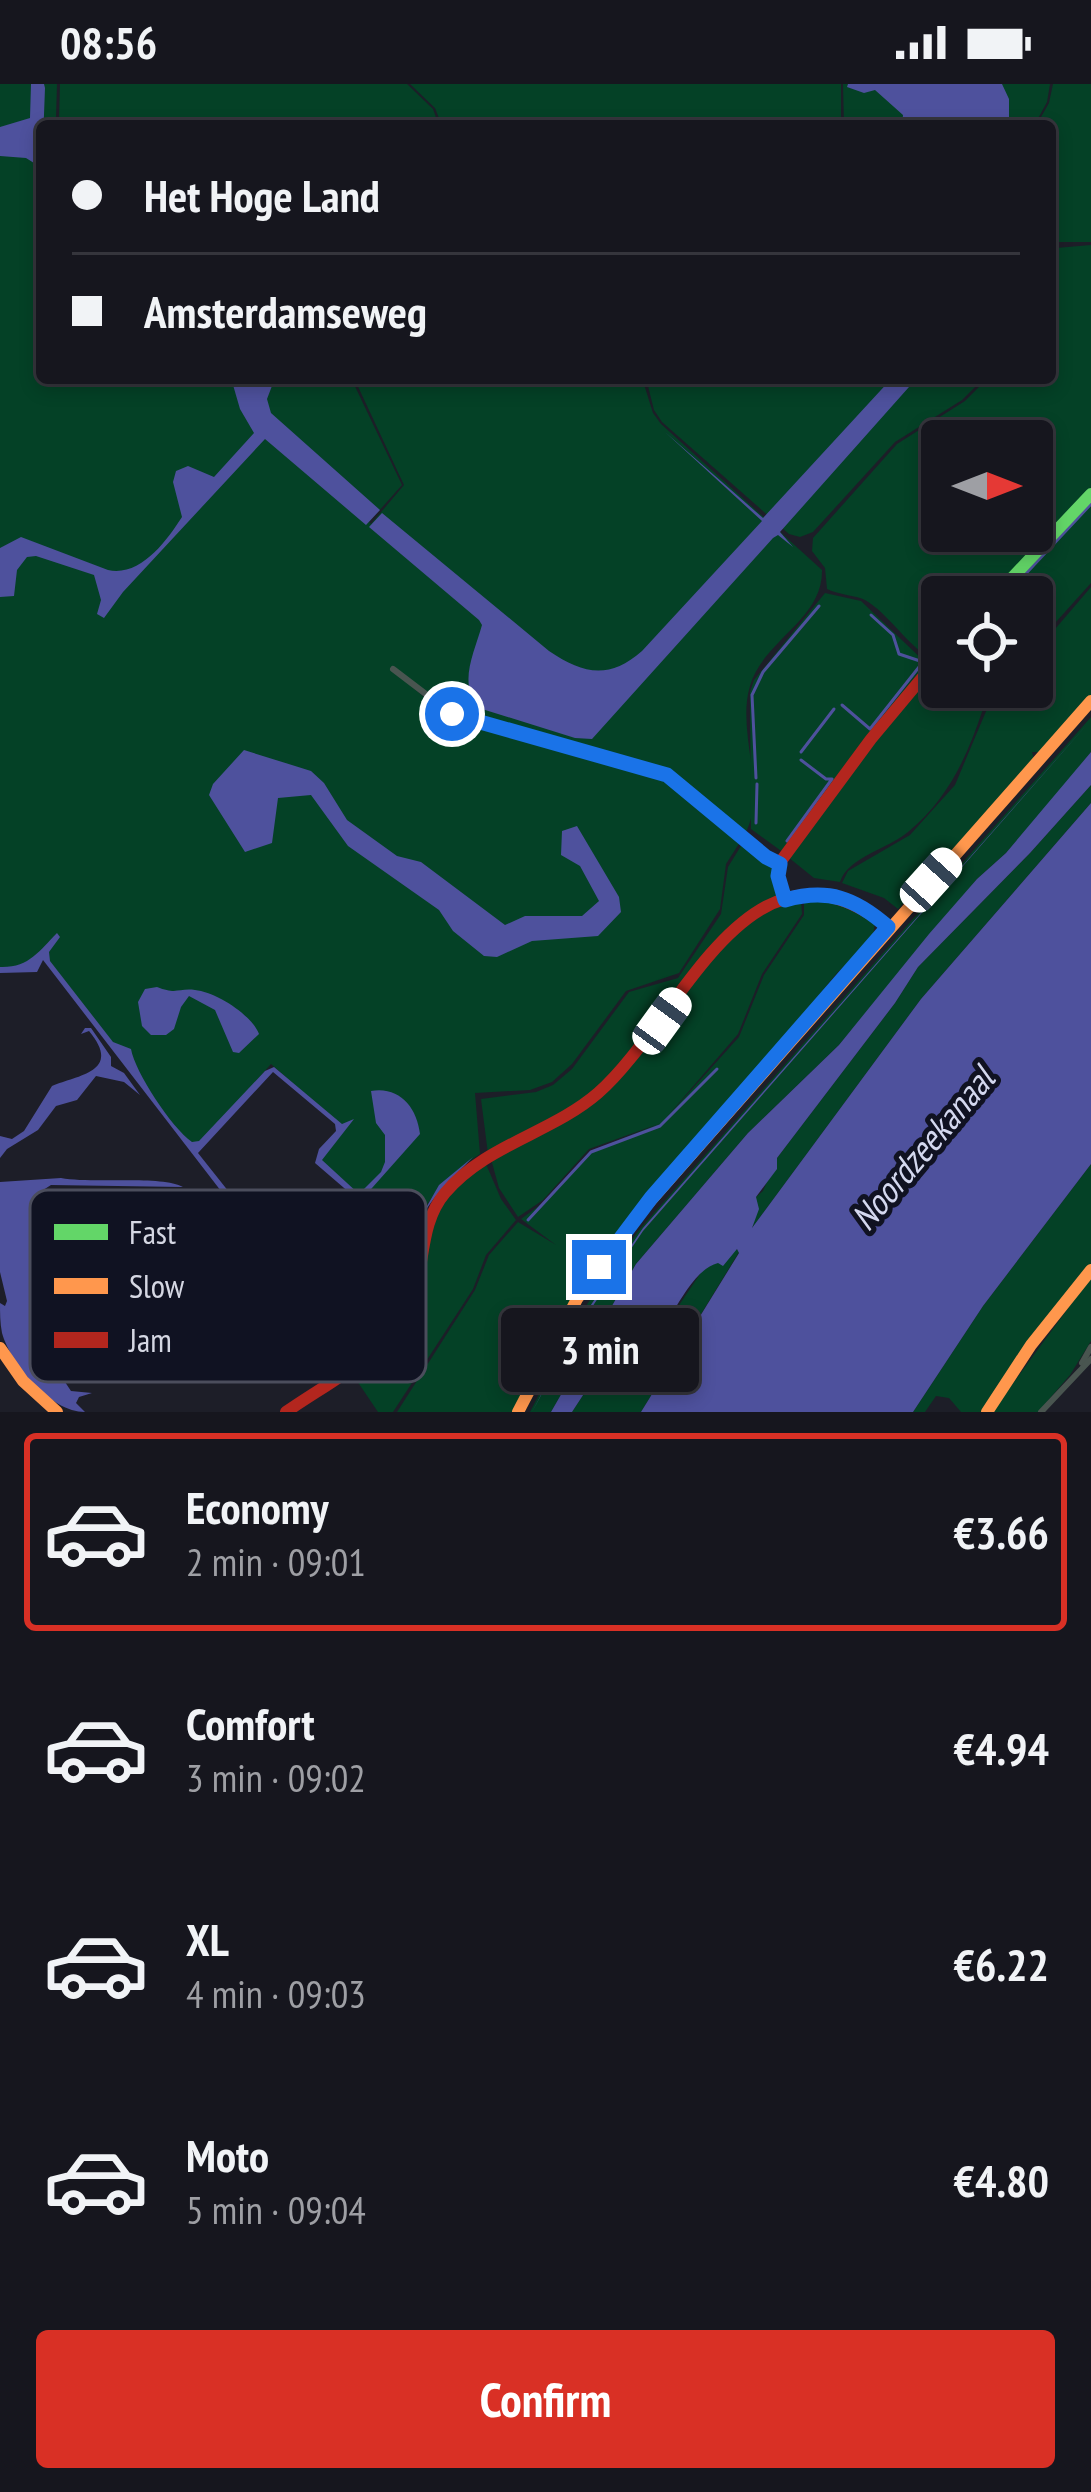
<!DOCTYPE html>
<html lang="en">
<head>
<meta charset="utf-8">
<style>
	body { margin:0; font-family:"PT Sans Narrow",sans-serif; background:#23232b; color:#f1f3f6; height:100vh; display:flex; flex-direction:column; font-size:45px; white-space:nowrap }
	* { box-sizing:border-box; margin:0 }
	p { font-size:39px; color:#9e9fa4 }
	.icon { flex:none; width:66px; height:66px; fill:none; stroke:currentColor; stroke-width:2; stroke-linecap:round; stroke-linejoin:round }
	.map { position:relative; height:1328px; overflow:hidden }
	.sheet { display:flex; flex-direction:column; background:#16161e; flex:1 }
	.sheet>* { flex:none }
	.top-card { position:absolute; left:36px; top:36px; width:1020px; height:264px; border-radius:12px; box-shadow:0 6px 18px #0003,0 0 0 3px #35353c; display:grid; align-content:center; height:264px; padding:0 36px; background:#16161e }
	.needle { width:78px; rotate:90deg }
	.tools { position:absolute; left:921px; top:336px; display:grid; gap:24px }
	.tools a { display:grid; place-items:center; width:132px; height:132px; border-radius:12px; background:#16161e; box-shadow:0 6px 18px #0003,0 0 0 3px #35353c; font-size:60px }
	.end { position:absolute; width:54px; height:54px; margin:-27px; border:15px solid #1a73e8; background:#fff; box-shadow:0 0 0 6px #fff }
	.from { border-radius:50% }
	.bubble { position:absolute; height:84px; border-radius:12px; background:#16161e; box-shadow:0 6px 18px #0003,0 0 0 3px #35353c; font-size:39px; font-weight:700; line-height:84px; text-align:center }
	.car { position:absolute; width:36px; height:72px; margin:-36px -18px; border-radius:15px; box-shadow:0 0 9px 3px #0007; background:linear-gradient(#fff 24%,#345 0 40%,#fff 0 76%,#345 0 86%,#fff 0) }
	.top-card b { display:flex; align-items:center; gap:42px; height:114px; font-size:45px }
	.top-card b+b { border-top:3px solid #35353c }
	.top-card i { width:30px; height:30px; background:#f1f3f6 }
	ul { padding:21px 0 0; list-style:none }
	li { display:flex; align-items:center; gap:36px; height:198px; margin:0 24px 18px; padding:0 12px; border:6px solid transparent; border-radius:12px }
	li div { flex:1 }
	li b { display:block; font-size:45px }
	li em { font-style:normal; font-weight:700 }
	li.on { border-color:#d93025 }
	li>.icon { width:108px; height:108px; stroke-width:1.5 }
	.cta { display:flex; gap:24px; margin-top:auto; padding:24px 36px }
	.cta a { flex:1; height:138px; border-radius:12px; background:#d93025; color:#fff; font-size:48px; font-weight:700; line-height:138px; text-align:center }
	.status { display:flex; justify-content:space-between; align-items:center; height:84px; padding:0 60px; background:#16161e; direction:ltr }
	.status svg { height:33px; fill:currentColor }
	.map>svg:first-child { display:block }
	.green { fill:#044126; fill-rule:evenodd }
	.water { fill:#4e519d }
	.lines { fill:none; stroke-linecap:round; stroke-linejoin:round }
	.stream { stroke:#4e519d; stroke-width:3 }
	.street { stroke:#495550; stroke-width:6 }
	.fast { stroke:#63d668; stroke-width:12 }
	.slow { stroke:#ff974d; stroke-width:12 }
	.jam { stroke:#b3261e; stroke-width:12 }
	.route { stroke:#1a73e8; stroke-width:15 }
	.labels { text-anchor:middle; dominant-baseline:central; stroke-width:10; stroke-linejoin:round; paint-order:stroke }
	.water-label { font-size:36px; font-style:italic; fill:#d4d8ef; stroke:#101222 }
	.key { fill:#101222; stroke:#4b4d5c; stroke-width:3 }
	.key-label { font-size:33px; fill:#d5d7e3 }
</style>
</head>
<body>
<div class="status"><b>08:56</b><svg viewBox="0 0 49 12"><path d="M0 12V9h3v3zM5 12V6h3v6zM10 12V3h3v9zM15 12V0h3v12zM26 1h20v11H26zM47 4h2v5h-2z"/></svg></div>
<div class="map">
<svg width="1091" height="1328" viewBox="0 0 1091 1328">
	<rect width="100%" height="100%" fill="#1d1e28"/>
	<g class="green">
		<path d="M0,0h57l-1,34 5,8h-19v252h309l51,107 -33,37 2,2 33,-39 -50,-107h288l11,35 8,11 161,146c1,50 -59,70 -72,116 -14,46 18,105 -5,148l-73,-59 -213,-61 -54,-33 32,27 19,10 215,62 71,59 -16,25 -6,45 -41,64 -53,18 -54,73 -20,18 -22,8 -55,3 5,61c-33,20 -65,57 -73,96 -6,26 -1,50 -19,72 -10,12 -27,19 -40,27l-45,-62 6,-5 38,55c44,-16 66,-58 52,-104l-79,-71 -1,-6 20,-25v-7l-68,-60 -77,87 -151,-195 -15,11 -28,3z"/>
		<polygon points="60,0 407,0 433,25 439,42 65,42 59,36"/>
		<polygon points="410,0 841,0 841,42 442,42 435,24"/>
		<polygon points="843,0 1050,0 1047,18 1034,42 844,42"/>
		<polygon points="1053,0 1091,0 1091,158 1056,158 1050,42 1036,42 1049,19"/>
		<path d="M1091,161v245l-100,107h-49v54l-10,9c-26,-16 -43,-46 -67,-60 -10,-5 -26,-5 -38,-11l-2,-21 -13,-17 1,-13 84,-94 68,-43 23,-23h62v-70l7,-17 -1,-43zM942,357h90v90h-90z"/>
		<polygon points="646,294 984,294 962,316 895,358 813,448 800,453 789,450 662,338 654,326"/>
		<polygon points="1091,414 1091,499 1038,558 1032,555 1032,513 997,513"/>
		<polygon points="1091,503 1091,612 1041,668 1032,668 1034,676 898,825 884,814 842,799 848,787 910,751 955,701 987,625 1004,603 1032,603 1032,572"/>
		<polygon points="825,509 861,517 928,581 784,769 751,745 750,608 754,596"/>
		<path d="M933,583l9,6v14h16l25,22c-16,48 -35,90 -75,123 -20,17 -60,25 -68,50l-26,-4 -26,-21z"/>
		<polygon points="1091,633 1091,668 1058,709 1006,769 977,795 839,961 748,1049 636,1180 551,1328 530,1328 581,1229 639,1146"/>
		<polygon points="1091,701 1091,719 921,915 752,1144 756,1113 763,1107 777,1074 895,919 918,883 1030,769"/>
		<polygon points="744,757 774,782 777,815 741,833 635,968 585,1017 488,1070 481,1015 536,1008 553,1001 572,985 629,908 678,894 721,830 728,783"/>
		<polygon points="804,814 836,814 875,837 873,853 836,890 576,1211 514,1328 397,1328 475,1206 489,1171 518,1138 556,1161 521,1135 547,1116 589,1068 661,1039 589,1065 543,1116 518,1133 499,1104 491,1075 563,1038 650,957 736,843 763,826 801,816 802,830 762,890 738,950 665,1035 739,953 764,891 804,831"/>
		<path d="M486,1080l15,35 15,21 -30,35 -13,34 -80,123h-15l-27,-40c15,-15 45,-34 54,-53 28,-68 9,-109 81,-155z"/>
		<polygon points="1091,1080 1091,1181 1031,1252 981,1328 961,1328 949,1314 936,1312 925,1328 913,1328 983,1222"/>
		<polygon points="737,1165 739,1168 641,1328 572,1328 606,1276 616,1275 661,1248 702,1187"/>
		<polygon points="1091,1193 1091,1257 1070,1291 1038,1328 992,1328"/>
	</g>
	<g class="water">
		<polygon points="31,0 44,0 45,4 42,84 26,74 0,72 0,43 30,34"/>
		<polygon points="1002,0 1009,15 1009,42 902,42 903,31 875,6 864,9 847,3 848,0"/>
		<path d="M231,294h44l-8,21 4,14 109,97 -14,15 -101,-86 -142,153 -19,26 -7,-4 4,-14 -7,-25 -58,-19 -9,1 -10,13 -3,26 -14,1v-49l21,-11 87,33c32,7 58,-28 74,-53l-9,-35 3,-11 12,-5 26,11 40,-44 -14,-24z"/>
		<path d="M892,294h25l-137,154 13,15 -15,-12 -5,3 -181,201 -17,-1 -93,-29c-26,-22 -8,-55 0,-84l-3,-5 -110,-93 13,-14 167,138c34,23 60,29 93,0l120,-130 -97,-89 98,86z"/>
		<polygon points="1091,636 643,1147 576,1247 532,1328 578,1240 643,1144"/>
		<polygon points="244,666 311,687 324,699 347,736 397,772 421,778 505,841 525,832 582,832 599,817 580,782 561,771 562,747 577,742 619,813 621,828 598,852 532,857 497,873 484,872 453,847 439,826 348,762 311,711 278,714 272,759 245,768 209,711 213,700"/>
		<path d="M1091,668v33l-61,68 -112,114 -23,36 -118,155v11l-21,28 3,12 -7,19 169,-229 170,-196v361l-108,142 -70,106h-272l98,-159 -2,-4 -14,17 -5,-3c-35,10 -48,74 -83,93 -8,4 -20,3 -29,4l-34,52h-21l85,-148 112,-131 91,-88 90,-111 48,-55 29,-26z"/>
		<path d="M57,849l3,4 -11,15 1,9 63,81 18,7c4,23 40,78 61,93l7,-1 66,-70 9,-4 68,57 12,-5 -32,41 37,34 22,-22 4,-10v-27l-9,-12 -5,-32c28,-5 46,16 49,43l-56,63 35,31 15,1 25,-44 34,-28c-19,20 -40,37 -53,64 -9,21 -7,42 -12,64 -6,34 -33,51 -58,70h-6l-46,-66 1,-4 4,2 45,62c59,-37 48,-42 60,-106l-93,-80 4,-14 17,-18 -1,-7 -62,-52 -75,81 54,68 -1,9 -208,-270 -6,12 -37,1v-6c29,1 39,-16 57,-34z"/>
		<path d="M157,903c20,8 21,1 38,3 21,2 57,25 64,44l-20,19 -6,-1 -18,-42 -26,-14 -8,11 -7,22 -8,6h-15l-9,-9 -4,-24 7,-13z"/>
		<path d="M85,944h6l20,29v9l13,7 16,22 -16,-13 -28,-6 -19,24 -21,6 -18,24 -31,19 -7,9v-22l12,3 12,-8 28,-45c26,-11 71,-14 37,-55l-8,3z"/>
		<path d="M61,1094c32,6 101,-3 122,9l-132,-2 -11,7 -1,43 -6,25 62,2 -55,2 -5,4 3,25 -3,22 18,49 18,27 21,2 -13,4 -3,6 9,9c-34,0 -74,-47 -83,-79 -2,-10 -2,-20 -2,-30l5,3 2,-5 -7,-29v-90z"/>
	</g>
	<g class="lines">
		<g class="stream">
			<polyline points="1004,513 1091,420"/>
			<polyline points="842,621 870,645 923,578 899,570 893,551 871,531"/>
			<polyline points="801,668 834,625"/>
			<polyline points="756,694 752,611 763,588 819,522"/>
			<polyline points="756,739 757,700"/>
			<polyline points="787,757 832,695 826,695 801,676"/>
			<polyline points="528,1136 591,1068 660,1042 717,985"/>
		</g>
		<g class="street">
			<polyline points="393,585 452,630 672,693 766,773 780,780"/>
			<polyline points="1082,1279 1091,1263"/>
			<polyline points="1041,1328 1091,1275"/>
		</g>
		<polyline class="fast" points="994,513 1091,410"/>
		<g class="slow">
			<polyline points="0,1264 23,1297 57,1328"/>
			<polyline points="518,1328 577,1215 637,1132 1091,617"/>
			<polyline points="987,1328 1031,1261 1091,1186"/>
		</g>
		<g class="jam">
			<polyline points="786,816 778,792 781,777 871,655 942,570"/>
			<path d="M286,1328c41,-29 102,-58 124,-107 16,-37 8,-80 35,-112 40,-48 107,-60 153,-100 83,-72 151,-277 290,-166"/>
		</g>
	</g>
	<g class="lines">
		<path class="route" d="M452,630l215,61 99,82 14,7 -2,12 7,24c43,-12 70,-2 103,27l-237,271 -52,69"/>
	</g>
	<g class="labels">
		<g class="water-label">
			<text transform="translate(922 1064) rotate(-50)">Noordzeekanaal</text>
		</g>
	</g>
	<rect x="30" y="1106" width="396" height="192" rx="18" class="key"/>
	<rect x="54" y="1140" width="54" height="16" fill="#63d668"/>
	<rect x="54" y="1194" width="54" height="16" fill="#ff974d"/>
	<rect x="54" y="1248" width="54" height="16" fill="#b3261e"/>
	<g class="key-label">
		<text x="129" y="1160">Fast</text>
		<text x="129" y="1214">Slow</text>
		<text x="129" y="1268">Jam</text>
	</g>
</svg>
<div class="tools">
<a><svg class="needle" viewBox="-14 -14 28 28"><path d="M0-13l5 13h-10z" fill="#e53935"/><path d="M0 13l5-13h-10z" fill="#9e9fa4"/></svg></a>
<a><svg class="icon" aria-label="locate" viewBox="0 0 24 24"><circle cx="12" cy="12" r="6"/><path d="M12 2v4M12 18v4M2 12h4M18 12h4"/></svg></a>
</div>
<i class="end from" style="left:452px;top:630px"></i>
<i class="end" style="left:599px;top:1183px"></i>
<div class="bubble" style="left:501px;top:1224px;width:198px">3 min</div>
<i class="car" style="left:931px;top:796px;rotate:42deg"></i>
<i class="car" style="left:662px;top:937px;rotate:36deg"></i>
<div class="top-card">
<b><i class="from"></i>Het Hoge Land</b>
<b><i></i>Amsterdamseweg</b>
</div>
</div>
<section class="sheet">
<ul>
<li class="on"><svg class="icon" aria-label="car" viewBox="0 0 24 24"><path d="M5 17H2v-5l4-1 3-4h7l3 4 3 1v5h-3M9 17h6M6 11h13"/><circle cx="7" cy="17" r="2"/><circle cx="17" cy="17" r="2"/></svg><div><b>Economy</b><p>2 min · 09:01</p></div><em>€3.66</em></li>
<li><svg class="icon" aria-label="car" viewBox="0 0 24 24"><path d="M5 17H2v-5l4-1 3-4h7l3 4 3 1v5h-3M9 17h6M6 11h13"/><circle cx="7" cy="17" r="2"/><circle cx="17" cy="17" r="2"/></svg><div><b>Comfort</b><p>3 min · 09:02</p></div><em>€4.94</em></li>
<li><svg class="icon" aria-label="car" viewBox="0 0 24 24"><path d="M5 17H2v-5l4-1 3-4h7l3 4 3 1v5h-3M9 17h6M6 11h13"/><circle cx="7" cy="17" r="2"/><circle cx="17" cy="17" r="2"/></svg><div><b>XL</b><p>4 min · 09:03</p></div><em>€6.22</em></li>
<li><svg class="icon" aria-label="car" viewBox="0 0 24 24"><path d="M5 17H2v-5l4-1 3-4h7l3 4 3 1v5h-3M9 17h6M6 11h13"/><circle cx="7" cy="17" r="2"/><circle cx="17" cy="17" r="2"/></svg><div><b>Moto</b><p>5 min · 09:04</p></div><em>€4.80</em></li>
</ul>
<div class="cta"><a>Confirm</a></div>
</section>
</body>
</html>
